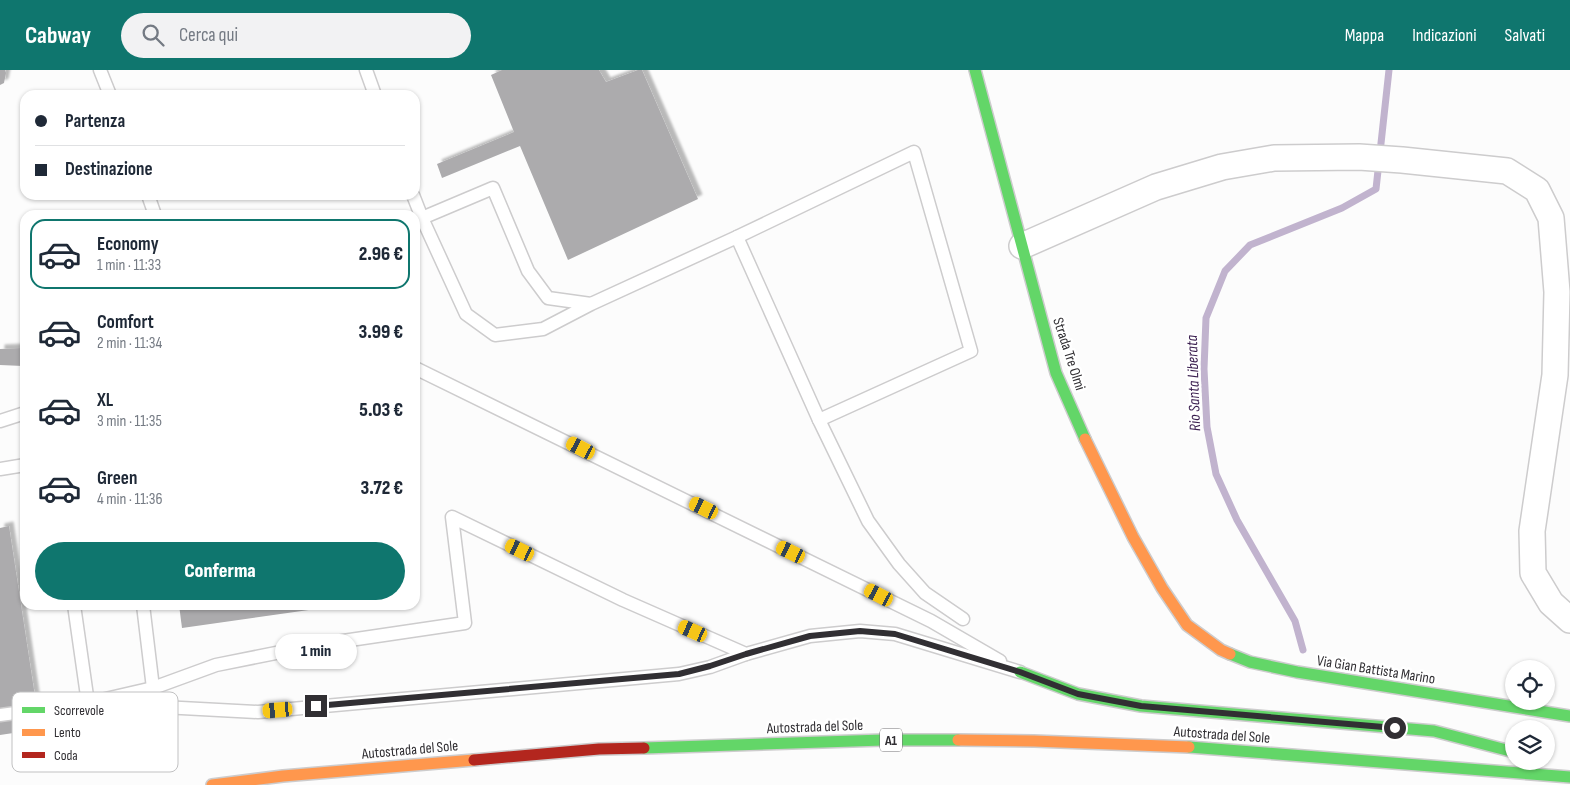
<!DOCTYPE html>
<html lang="it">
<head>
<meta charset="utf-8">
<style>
	body { margin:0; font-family:"Sofia Sans Condensed",sans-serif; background:#f2f2f3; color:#1f2937; height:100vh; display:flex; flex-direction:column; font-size:19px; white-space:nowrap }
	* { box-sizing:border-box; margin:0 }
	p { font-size:16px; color:#747a83 }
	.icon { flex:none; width:28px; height:28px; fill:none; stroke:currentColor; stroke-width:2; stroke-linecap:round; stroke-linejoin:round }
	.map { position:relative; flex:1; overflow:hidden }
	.side { position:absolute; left:20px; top:140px; width:400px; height:400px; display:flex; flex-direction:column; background:#fff; border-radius:15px; box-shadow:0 1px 4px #0004 }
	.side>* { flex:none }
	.hud { position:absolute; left:20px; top:20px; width:400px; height:110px; border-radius:15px; box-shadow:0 1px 4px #0004; display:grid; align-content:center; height:110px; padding:0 15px; background:#fff }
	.buttons { position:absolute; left:1505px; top:590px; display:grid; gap:10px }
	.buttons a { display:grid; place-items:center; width:50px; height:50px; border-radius:50%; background:#fff; box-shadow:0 1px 4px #0004; font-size:25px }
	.end { position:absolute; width:22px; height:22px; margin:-11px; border:6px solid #312f33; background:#fff; box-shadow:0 0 0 2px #fff }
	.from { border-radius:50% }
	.bubble { position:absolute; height:35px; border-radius:18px; background:#fff; box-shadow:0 1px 4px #0004; font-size:16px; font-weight:800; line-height:35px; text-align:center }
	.car { position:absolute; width:15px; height:30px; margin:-15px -8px; border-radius:6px; box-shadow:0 0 4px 1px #0007; background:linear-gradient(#f5c518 24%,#345 0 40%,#f5c518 0 76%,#345 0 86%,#f5c518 0) }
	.hud b { display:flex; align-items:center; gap:18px; height:48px; font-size:19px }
	.hud b+b { border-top:1px solid #e0e1e3 }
	.hud i { width:12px; height:12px; background:#1f2937 }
	ul { padding:9px 0 0; list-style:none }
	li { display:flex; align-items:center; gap:15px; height:70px; margin:0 10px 8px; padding:0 5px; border:2px solid transparent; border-radius:15px }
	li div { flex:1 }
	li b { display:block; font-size:19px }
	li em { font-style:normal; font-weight:800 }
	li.active { border-color:#0f766e }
	li>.icon { width:45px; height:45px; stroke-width:1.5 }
	.button { display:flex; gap:10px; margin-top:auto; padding:10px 15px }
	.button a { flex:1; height:58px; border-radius:30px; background:#0f766e; color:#fff; font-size:20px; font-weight:800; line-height:58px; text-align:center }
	header { display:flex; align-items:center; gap:30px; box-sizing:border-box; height:70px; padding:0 25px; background:#0f766e; color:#fff }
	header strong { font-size:24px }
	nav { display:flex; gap:28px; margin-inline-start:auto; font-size:18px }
	.search { width:350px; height:45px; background:#f2f2f3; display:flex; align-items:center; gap:12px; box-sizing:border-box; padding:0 18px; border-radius:28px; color:#747a83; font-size:19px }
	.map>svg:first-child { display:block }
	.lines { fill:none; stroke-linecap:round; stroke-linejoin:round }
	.stream { stroke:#c1b3ce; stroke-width:7 }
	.building { fill:#acabad; filter:url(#shadow) }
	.lane-casing { stroke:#cdcccd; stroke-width:15 }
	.street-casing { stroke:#cdcccd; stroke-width:28 }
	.fast-casing { stroke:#cdcccd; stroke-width:14 }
	.slow-casing { stroke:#cdcccd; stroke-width:14 }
	.jam-casing { stroke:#cdcccd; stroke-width:14 }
	.lane { stroke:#fff; stroke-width:12 }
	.street { stroke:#fff; stroke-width:25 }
	.fast { stroke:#63d668; stroke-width:11 }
	.slow { stroke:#ff974d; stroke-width:11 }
	.jam { stroke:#b3261e; stroke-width:11 }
	.route { stroke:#312f33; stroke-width:6 }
	.labels { text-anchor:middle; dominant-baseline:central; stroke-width:5; stroke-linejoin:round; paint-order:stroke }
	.shield { fill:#fff; stroke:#6f6d70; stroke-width:1 }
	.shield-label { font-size:14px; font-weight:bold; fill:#312f33 }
	.street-label { font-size:15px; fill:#312f33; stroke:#fff }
	.water-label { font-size:16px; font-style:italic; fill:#391d4e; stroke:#fff }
	.key { fill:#fff; stroke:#c1c1c2; stroke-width:1 }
	.key-label { font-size:14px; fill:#312f33 }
</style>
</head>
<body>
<header>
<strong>Cabway</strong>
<div class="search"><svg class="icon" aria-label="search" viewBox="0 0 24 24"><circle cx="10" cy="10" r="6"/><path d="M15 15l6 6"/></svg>Cerca qui</div>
<nav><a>Mappa</a><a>Indicazioni</a><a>Salvati</a></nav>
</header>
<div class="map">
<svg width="1570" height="715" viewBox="0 0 1570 715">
	<defs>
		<filter id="shadow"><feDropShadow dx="4.5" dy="-4.5" stdDeviation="1" flood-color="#0004"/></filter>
	</defs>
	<rect width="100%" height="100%" fill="#fcfcfc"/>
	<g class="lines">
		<polyline class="stream" points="1303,580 1295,551 1237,450 1216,404 1207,357 1204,299 1206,248 1225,201 1250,175 1342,138 1376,119 1389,0"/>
	</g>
	<g class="building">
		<polygon points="0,0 5,0 6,3 4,13 0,15"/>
		<polygon points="502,0 599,0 606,12 638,0 642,0 698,129 568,190 520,76 442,108 437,94 514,62 491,5"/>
		<polygon points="22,278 23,296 0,295 0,279"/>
		<polygon points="9,456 40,659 0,665 0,458"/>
		<polygon points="179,535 336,535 337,536 182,558"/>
	</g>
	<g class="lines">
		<defs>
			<g id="lane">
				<polyline points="100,0 110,25"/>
				<polyline points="366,0 375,25"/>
				<polyline points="148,125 155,145"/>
				<polyline points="413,125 422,148"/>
				<polyline points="737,167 914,82 971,281 819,350"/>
				<polyline points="591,234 543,259 495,265 466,244 422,148 493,118 528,201 548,228 591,234 737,167 819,350 868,451 899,494 925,523 963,549"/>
				<polyline points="415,298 931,551 1000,591"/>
				<polyline points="0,351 25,343"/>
				<polyline points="0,399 25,395"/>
				<polyline points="74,535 88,633 258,642 679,604 710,597 746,584"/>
				<polyline points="143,535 153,618"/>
				<polyline points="0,645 88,633 153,618 216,595 316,575 465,553 452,447 623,530 746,584 810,566 860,561 895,564 1020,602"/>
			</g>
			<polyline id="street" points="1022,176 1156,117 1222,97 1274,88 1359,87 1402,90 1507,101 1537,120 1551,148 1557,222 1555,305 1532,461 1533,503 1551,533 1570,550"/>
			<g id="fast">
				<polyline points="975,0 1056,303 1085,369"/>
				<polyline points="1230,584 1250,592 1297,602 1570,646"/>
				<polyline points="1020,602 1078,624 1141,636 1434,661 1514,682"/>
				<polyline points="1189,677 1570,707"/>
				<polyline points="644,678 883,670 958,670"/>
			</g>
			<g id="slow">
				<polyline points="1085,369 1133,467 1162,518 1187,555 1221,580 1230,584"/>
				<polyline points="958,670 1034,671 1189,677"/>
				<polyline points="212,715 283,706 474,690"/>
			</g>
			<polyline id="jam" points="474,690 599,679 644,678"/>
		</defs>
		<use href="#lane" class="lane-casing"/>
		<use href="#street" class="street-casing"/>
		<use href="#fast" class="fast-casing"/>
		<use href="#slow" class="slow-casing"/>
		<use href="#jam" class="jam-casing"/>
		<use href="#lane" class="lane"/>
		<use href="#street" class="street"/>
		<use href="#fast" class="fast"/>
		<use href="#slow" class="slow"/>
		<use href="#jam" class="jam"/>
	</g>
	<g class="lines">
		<polyline class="route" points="316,636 679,604 710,596 746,584 810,566 860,561 895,564 1020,602 1078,624 1141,636 1395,658"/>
	</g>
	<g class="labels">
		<rect class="shield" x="880" y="658.5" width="22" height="23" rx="4"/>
		<g class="shield-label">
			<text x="891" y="670">A1</text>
		</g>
		<g class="street-label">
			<text transform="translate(1069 284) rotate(72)">Strada Tre Olmi</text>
			<text transform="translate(1376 600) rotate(9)">Via Gian Battista Marino</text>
			<text transform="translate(815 657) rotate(-2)">Autostrada del Sole</text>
			<text transform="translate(1222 665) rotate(4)">Autostrada del Sole</text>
			<text transform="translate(410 680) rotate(-5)">Autostrada del Sole</text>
		</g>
		<g class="water-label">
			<text transform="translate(1194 313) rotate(-92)">Rio Santa Liberata</text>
		</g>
	</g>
	<rect x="12" y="622" width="166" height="80" rx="8" class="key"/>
	<rect x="22" y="637" width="23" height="6" fill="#63d668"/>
	<rect x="22" y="659" width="23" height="7" fill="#ff974d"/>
	<rect x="22" y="682" width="23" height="6" fill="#b3261e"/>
	<g class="key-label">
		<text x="54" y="645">Scorrevole</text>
		<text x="54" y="667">Lento</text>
		<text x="54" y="690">Coda</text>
	</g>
</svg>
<div class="buttons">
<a><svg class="icon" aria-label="locate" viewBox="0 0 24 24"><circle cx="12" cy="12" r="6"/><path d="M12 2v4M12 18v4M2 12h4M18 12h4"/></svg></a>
<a><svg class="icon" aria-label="layers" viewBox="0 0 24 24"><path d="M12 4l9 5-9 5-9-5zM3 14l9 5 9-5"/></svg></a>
</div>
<i class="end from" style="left:1395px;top:658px"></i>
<i class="end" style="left:316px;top:636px"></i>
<div class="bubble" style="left:275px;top:564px;width:82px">1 min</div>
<i class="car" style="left:581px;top:378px;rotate:297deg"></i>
<i class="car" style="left:704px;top:438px;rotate:296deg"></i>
<i class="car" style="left:520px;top:480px;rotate:296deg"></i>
<i class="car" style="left:791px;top:482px;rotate:296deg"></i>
<i class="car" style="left:879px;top:525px;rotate:297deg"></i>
<i class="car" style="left:693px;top:561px;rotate:294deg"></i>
<i class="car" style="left:278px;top:640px;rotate:265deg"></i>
<div class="hud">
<b><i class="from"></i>Partenza</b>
<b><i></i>Destinazione</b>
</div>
<section class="side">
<ul>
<li class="active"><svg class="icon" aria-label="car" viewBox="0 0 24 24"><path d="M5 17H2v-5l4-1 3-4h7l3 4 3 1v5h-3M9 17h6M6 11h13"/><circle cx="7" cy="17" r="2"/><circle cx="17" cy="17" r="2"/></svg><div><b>Economy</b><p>1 min · 11:33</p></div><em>2.96 €</em></li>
<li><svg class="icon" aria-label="car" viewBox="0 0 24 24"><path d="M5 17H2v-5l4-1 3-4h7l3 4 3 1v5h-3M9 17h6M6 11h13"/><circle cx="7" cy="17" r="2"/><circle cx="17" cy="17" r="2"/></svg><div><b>Comfort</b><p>2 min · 11:34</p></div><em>3.99 €</em></li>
<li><svg class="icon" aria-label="car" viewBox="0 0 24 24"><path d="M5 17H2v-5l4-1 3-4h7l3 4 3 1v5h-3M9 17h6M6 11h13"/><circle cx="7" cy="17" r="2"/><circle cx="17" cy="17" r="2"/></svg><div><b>XL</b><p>3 min · 11:35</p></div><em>5.03 €</em></li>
<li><svg class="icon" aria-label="car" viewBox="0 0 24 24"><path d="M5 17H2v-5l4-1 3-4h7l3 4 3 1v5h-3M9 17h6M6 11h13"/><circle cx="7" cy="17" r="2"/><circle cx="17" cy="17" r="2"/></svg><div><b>Green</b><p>4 min · 11:36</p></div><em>3.72 €</em></li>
</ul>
<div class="button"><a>Conferma</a></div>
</section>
</div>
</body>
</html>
